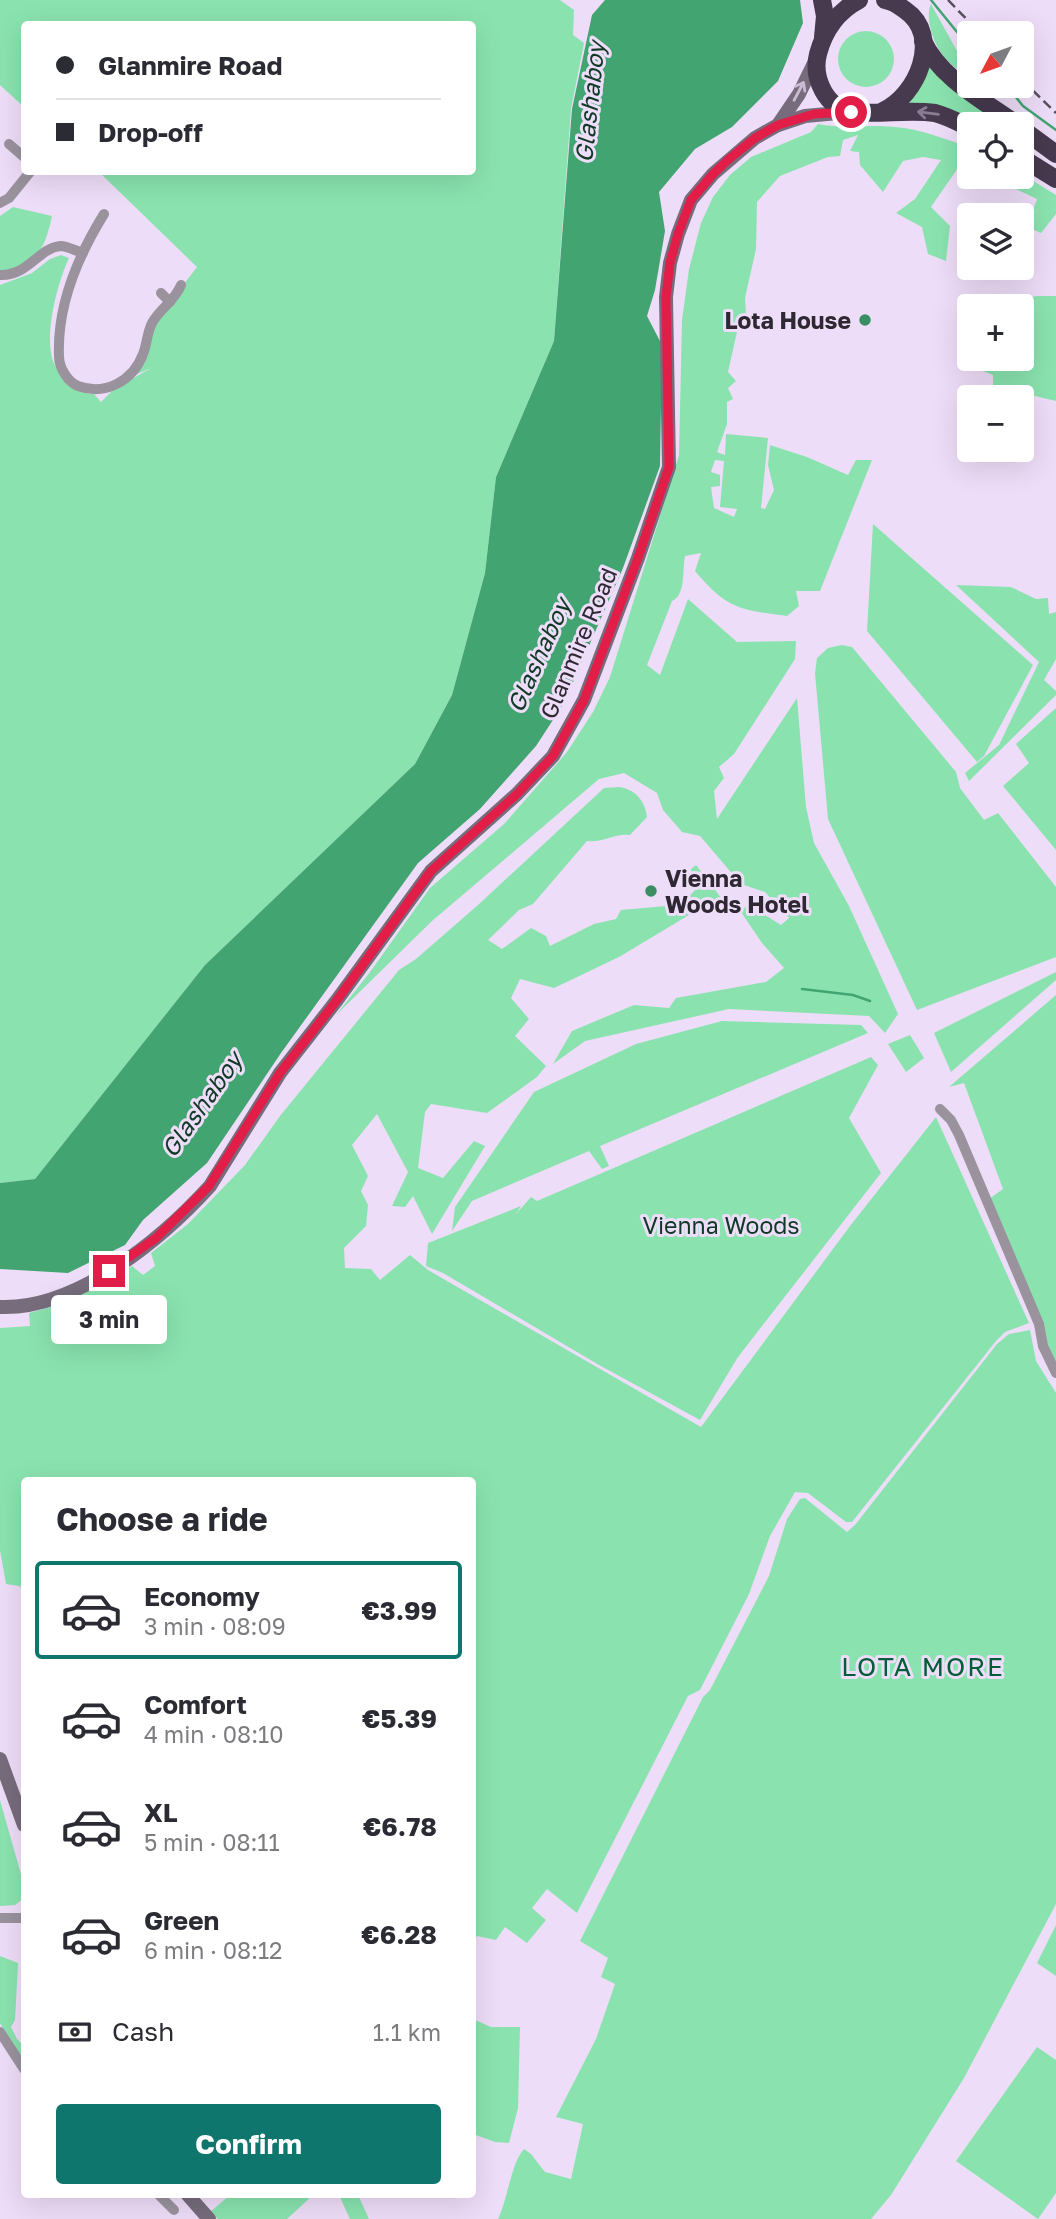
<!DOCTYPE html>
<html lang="en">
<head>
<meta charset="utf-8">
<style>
	body { margin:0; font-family:"Golos Text",sans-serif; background:#f2f2f3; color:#2b2b33; height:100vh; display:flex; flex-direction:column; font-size:26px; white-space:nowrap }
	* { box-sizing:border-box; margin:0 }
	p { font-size:23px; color:#7c7c81 }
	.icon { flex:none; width:38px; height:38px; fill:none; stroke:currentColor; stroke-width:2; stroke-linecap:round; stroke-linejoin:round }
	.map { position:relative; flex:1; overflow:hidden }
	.drawer { position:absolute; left:21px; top:1477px; width:455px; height:721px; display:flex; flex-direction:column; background:#fff; border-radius:7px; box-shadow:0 7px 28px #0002 }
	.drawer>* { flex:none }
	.banner { position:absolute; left:21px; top:21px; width:455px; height:154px; border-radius:7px; box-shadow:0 7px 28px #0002; display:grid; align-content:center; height:154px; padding:0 35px; background:#fff }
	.needle { width:46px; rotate:229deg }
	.tools { position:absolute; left:957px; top:21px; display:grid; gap:14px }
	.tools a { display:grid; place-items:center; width:77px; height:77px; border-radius:7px; background:#fff; box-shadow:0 7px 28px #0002; font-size:35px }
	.end { position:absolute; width:32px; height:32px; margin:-16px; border:9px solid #e11d48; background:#fff; box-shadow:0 0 0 4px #fff }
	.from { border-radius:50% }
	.bubble { position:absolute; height:49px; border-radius:7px; background:#fff; box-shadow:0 7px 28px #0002; font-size:23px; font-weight:700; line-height:49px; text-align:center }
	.banner b { display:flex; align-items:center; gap:24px; height:66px; font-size:26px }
	.banner b+b { border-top:2px solid #e1e1e2 }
	.banner i { width:18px; height:18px; background:#2b2b33 }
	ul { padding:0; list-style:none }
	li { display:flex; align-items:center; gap:21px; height:98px; margin:0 14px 10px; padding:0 21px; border:4px solid transparent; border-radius:7px }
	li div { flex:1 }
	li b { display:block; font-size:26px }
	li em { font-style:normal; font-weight:700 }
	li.on { border-color:#0f766e }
	li>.icon { width:63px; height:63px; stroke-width:1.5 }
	h2 { padding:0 35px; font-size:32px; line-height:84px }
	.pay { display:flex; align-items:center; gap:18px; height:77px; padding:0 35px; font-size:26px }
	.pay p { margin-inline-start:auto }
	.button { display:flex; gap:14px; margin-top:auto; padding:14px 35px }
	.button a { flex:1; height:80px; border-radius:7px; background:#0f766e; color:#fff; font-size:28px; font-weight:700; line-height:80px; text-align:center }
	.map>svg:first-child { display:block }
	.green { fill:#8ae3af; fill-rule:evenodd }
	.water { fill:#42a571 }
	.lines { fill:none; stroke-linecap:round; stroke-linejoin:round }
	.stream { stroke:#42a571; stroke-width:2.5 }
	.street { stroke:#9a939e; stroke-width:10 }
	.secondary { stroke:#766c7c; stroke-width:14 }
	.highway { stroke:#473a4f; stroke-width:18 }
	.rail { stroke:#574f5c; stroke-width:2.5; stroke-dasharray:10 5; stroke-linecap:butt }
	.oneway { stroke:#cabbd3 }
	.oneway2 { stroke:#8a7b93 }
	.route { stroke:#e11d48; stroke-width:9 }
	.poi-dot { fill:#398f62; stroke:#eeddf8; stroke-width:2.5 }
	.labels { text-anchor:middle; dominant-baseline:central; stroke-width:6; stroke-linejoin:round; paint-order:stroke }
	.poi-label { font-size:23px; font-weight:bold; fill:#2e2832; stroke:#eeddf8; text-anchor:end }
	.street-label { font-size:23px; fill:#2e2832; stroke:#eeddf8 }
	.park-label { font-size:23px; fill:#0f3924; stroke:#eeddf8 }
	.water-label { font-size:24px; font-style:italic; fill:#113a25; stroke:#eeddf8 }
	.quarter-label { font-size:26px; letter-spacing:2px; fill:#015e38; stroke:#eeddf8 }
</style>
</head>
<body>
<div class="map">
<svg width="1056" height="2219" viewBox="0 0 1056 2219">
	<rect width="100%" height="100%" fill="#eeddf8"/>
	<g class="green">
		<path d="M0,0h560l14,10 -1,25 11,8 -13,66 -17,232 -58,136 -11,96 -33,122 -37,69 -210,201 -170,214 -35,4v-898l32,-12 18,-14 11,-4 8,3c-12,26 -25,76 -16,103 2,5 6,10 9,14 9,12 17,19 32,19l7,8 12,-12 38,-22 -21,9 20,-49 47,-61 -98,-95h373v-148h-448v83l-24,-22z"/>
		<path d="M931,4l26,47 12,13v13c-7,-5 -16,-10 -22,-17 -12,-11 -23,-42 -16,-56z"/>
		<circle cx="866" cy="59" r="28"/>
		<polygon points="930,61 1007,124 976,124 906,105"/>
		<path d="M818,124c27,5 49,0 77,3 25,2 50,12 74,20v18l-7,-3 -31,45 19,19 -4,35 -18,-7 -6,-27 -26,-14 19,-14 26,-39 -18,-3 -20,4 -20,31 -23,-27 -1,-13 -9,-1 8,-16 -15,5 -3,16 -12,1 -48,19 -23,26 -1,47 -11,49 1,17 -7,8 -11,49 8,9 -8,7 5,11 -6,3v22l-10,28 8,3 1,-21 42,4 -7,70 4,1 9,-19 -6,-25 2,-20 37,12 41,18 8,-15h16l-52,131h-24l3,15 -12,10c-47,-6 -60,-7 -92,-45l6,-18 -16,3c-3,15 1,39 -13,45l-25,64 13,10 28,-76 49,43 59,-1 -1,18 -61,95 -15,13 5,11 -10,13 3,28 80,-121 9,109 8,36 35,63 49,108 -13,19 -16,-17 -140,-7 -144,32 -32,23 19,-33 62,-26 35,3 7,-10 90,-16 18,-14 -22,-25 -21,-31 7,-8 33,21 8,-7 -24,-26 -24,-8 -41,-48 -18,-4 -19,-22 -6,-17 -33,-20 -25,6 -167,142 -96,94 34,-43 60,-84 74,-64 63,-72 26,-40 17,-35 69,-222 3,-135 7,-51 12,-46 12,-26 17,-22 21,-18 60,-25zM715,460l9,1 -4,46 17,2 -3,8 -20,-9 -3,-21 9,-1v-11l-9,-3z"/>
		<polygon points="1022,174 1056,195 1056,214 1041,233 1027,227 1037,199 991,177 1022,177"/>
		<path d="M13,207l39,9c-8,38 -16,45 -52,59v-59z"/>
		<polygon points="1038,296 1056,296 1056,401 993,386 993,375 963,363 969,358 1022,359 1022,306 1018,306 1016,299"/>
		<polygon points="873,524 1033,665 984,756 977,762 867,631"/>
		<polygon points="956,585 1011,587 1036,599 1048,598 1049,614 1056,612 1056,659 1044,680 1056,691 1056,695 969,781 965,773 999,745 1039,662"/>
		<polygon points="842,645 852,647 956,772 960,788 984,820 998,813 1056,887 1056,957 917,1010 828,819 815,673 817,658 828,648"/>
		<polygon points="1056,708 1056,850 1003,786 1029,763 1016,744"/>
		<path d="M620,787c16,3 25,14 27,30l-17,18c-15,-2 -27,8 -43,6l-54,63 -14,6 -31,30 14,9 29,-21 15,8 4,10 44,-22 22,-5 5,-9 56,-5 7,-3 11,-12 -4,-21 5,-4 26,34 -28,13 -75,45 -65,31 -34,-9 -9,19 18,21 -14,17 31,30 -9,11 -50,36 -56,-9 -6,8 -7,56 25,10 31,-37 11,5 -53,88 -19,-38 -8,11 -13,-1 16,-34 -31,-58 -25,31 16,31 -7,15 7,14 -2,21 -22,22 1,20 26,1 9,11 30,-25 18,15 273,157 149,-201 86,-109 93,206 -24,9 -9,9 -144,181h-6l-38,-29 -13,-1 -25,44 -21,58 -49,96 -12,6 -111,217 -30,-24 -15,19 14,12 -19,23 -22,-16 -9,13 -19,-4 -4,9 -1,-465h-448v111l-5,-5 -13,-2 -6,-34v-222l30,-2 -1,-13 39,-11 64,-36 11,9 12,-9 -4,-13 37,-29 57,-59 35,-49 119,-146 17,-11 62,-54 126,-117z"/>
		<polygon points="1056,972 1056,980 951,1072 934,1033"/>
		<polygon points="1056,995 1056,1371 1040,1323 989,1199 1003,1189 964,1083 949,1087"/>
		<polygon points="722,1021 861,1025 868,1033 600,1146 609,1166 602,1169 589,1151 472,1201 452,1231 455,1207 534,1092 636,1044"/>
		<polygon points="910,1035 924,1058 906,1072 888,1044"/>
		<polygon points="871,1057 878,1065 849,1118 881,1173 738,1357 700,1420 599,1365 443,1273 426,1266 428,1243 521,1206 516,1214 531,1197 537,1201"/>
		<path d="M1030,1330l6,31 20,32v511l-92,174 -73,117 -20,24h-373c10,-20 13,-56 26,-70l7,5 14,18 26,7 12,-55 -27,-7 40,-78 19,-55 -14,-7 7,-19 -28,-17 123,-244 7,-7 59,-114 18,-57 13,-20 5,-1 42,34 8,-7 142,-181 12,-10z"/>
		<polygon points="0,1800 24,1885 24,1898 15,1905 0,1906"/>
		<polygon points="1056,1925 1056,1976 1037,1963"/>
		<polygon points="0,1956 18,1963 15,2020 11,2027 17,2039 24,2046 24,2062 0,2023"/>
		<polygon points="473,2019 491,2027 520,2027 518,2108 509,2143 495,2142 473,2134"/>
		<polygon points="1037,2047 1056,2060 1056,2193 1038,2219 956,2161"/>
		<polygon points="230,2195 313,2195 287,2219 218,2219 210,2212"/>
		<polygon points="339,2195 358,2195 369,2219 350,2219"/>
	</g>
	<polygon class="water" points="605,0 800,0 803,23 778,81 732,127 695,149 659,192 665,231 655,290 647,316 662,345 660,466 623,568 564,703 536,746 480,809 418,863 281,1053 207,1163 143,1220 125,1245 68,1273 0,1269 0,1183 35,1179 205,965 415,764 452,695 485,573 496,477 554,341 572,109 592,15"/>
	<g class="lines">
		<g class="stream">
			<polyline points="931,0 970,48"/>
			<polyline points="1007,86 1023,106 1056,130"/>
			<polyline points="802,989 853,995 870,1001"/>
		</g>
		<g class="street">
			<polyline points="9,144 24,157"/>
			<polyline points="0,203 9,198 30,172"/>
			<path d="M104,214c-26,42 -47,92 -45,142 0,12 9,26 19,30 27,10 55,-5 65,-32 4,-10 4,-21 9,-31 8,-15 23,-22 29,-38"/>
			<path d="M0,275c29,1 39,-28 61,-29 6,0 15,5 22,7"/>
			<polyline points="161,293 170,302"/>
			<polyline points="940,1109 951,1120 959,1135 1039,1324 1043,1346 1056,1373"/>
			<polyline points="0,1918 24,1918"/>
			<polyline points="0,2032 24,2069"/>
			<polyline points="158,2194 174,2210"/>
		</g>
		<g class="secondary">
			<polyline points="778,125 799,94 817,57"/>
			<path d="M0,1307c76,3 161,-67 210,-121l70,-113 57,-73 94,-129 86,-77 36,-38 31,-56 54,-142 31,-91 -3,-170 4,-34 8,-29 13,-34 22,-26 42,-36 23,-13 27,-9 44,-4"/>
			<polyline points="0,1759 24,1825"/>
			<polyline points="187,2194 209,2219"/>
		</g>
		<g class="highway">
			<polyline points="822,0 825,16 823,37"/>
			<path d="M859,0c-21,11 -35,31 -41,54 -6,24 8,55 35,58 27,3 55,-3 82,1 12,3 23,9 35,15"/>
			<path d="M923,41c17,37 61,60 93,83"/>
			<path d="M883,111c34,-15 60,-75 22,-101 -7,-5 -12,-9 -20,-10"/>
			<polyline points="1022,129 1056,154"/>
			<polyline points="1022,158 1056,179"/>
		</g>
		<g class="rail">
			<polyline points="948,0 980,33"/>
			<polyline points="1022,80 1056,113"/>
		</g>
	</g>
	<defs><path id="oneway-shaft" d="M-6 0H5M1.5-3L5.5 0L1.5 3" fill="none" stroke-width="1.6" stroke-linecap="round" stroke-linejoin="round" transform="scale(1.75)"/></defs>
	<use class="oneway" href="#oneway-shaft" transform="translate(799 91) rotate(-62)"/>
	<use class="oneway2" href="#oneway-shaft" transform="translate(928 113) rotate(-173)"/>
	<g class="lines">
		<polyline class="route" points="109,1271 156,1238 209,1186 280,1073 337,1000 431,871 517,794 553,756 584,700 638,558 669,467 666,297 670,263 678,234 691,200 713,174 729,159 755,138 778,125 814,114 851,112"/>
	</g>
	<g class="poi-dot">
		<circle cx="865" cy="320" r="7"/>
		<circle cx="651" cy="891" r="7"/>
	</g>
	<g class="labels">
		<g class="poi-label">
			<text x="851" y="320">Lota House</text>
			<text x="665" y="878" text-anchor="start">Vienna<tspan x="665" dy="26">Woods Hotel</tspan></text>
		</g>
		<g class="street-label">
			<text transform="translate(578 643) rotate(-67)">Glanmire Road</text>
		</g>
		<g class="park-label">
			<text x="721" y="1225">Vienna Woods</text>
		</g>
		<g class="water-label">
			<text transform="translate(589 102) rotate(-84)">Glashaboy</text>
			<text transform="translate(538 655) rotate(-66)">Glashaboy</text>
			<text transform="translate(201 1104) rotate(-55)">Glashaboy</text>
		</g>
		<g class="quarter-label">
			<text x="923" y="1666">LOTA MORE</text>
		</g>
	</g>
</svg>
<div class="tools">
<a><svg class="needle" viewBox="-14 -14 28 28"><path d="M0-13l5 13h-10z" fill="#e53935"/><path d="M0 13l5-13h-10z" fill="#7c7c81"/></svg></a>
<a><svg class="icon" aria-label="locate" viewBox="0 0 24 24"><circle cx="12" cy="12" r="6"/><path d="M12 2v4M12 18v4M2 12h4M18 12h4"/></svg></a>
<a><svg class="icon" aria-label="layers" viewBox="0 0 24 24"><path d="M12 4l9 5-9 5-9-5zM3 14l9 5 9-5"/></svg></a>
<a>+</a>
<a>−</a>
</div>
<i class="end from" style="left:851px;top:112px"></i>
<i class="end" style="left:109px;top:1271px"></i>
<div class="bubble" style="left:51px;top:1295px;width:116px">3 min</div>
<div class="banner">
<b><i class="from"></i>Glanmire Road</b>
<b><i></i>Drop-off</b>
</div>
<section class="drawer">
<h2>Choose a ride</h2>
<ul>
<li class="on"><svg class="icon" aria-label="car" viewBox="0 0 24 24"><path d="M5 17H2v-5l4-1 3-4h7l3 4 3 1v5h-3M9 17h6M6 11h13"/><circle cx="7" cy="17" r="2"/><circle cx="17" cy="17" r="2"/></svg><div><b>Economy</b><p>3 min · 08:09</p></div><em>€3.99</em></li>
<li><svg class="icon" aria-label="car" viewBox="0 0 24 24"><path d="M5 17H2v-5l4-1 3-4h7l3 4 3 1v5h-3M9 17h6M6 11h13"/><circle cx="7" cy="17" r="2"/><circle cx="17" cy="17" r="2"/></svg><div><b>Comfort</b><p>4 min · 08:10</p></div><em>€5.39</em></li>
<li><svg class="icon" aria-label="car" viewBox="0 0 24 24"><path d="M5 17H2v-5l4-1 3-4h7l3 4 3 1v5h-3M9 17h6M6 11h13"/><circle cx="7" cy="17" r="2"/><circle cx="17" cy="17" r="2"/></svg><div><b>XL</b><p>5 min · 08:11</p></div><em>€6.78</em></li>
<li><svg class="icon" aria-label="car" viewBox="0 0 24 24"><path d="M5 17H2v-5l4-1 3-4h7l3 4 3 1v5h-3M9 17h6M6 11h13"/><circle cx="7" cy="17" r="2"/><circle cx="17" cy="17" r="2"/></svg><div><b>Green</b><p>6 min · 08:12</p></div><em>€6.28</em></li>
</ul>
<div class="pay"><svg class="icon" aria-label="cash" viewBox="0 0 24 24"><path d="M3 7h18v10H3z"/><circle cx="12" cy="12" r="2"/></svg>Cash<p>1.1 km</p></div>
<div class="button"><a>Confirm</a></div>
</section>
</div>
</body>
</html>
